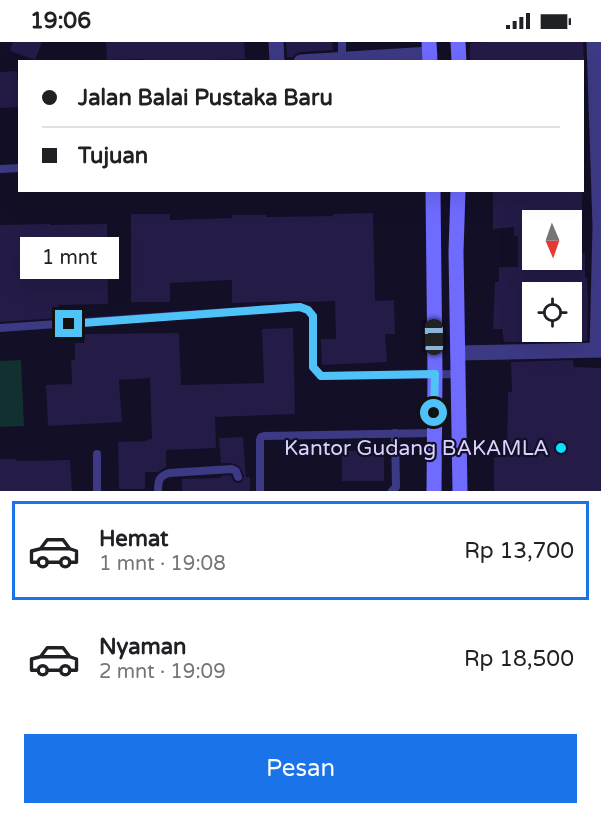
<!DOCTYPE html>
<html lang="id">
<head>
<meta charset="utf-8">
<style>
	body { margin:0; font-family:"Varela Round",sans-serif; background:#f6f6f6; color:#202124; height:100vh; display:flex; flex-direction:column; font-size:22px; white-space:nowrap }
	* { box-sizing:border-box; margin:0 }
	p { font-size:20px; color:#757577 }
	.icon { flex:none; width:33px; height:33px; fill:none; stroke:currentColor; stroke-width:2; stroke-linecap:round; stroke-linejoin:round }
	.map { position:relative; height:449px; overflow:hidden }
	.details { display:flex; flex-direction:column; background:#fff; flex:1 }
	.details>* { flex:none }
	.hud { position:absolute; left:18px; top:18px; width:566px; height:132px; border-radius:0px; box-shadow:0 6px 24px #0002; display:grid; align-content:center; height:132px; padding:0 24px; background:#fff }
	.needle { width:39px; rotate:178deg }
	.buttons { position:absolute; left:522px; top:168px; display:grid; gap:12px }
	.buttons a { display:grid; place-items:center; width:60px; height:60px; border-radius:0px; background:#fff; box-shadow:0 6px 24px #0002; font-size:30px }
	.end { position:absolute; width:27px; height:27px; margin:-14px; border:8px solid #4fc3f7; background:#111; box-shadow:0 0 0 3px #111 }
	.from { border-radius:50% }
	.bubble { position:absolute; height:42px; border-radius:0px; background:#fff; box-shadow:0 6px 24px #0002; font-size:20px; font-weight:600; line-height:42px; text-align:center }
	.car { position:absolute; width:18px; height:36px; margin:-18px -9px; border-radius:8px; box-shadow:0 0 4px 2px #0007; background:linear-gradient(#222 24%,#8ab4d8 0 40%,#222 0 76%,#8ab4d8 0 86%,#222 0) }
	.hud b { display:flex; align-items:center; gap:21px; height:57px; font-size:22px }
	.hud b+b { border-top:2px solid #e0e0e0 }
	.hud i { width:15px; height:15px; background:#202124 }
	ul { padding:10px 0 0; list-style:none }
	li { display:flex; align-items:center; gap:18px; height:99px; margin:0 12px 9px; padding:0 12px; border:3px solid transparent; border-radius:0px }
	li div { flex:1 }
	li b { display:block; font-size:22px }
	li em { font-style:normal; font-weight:600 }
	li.active { border-color:#1a73e8 }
	li>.icon { width:54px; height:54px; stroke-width:1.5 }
	.button { display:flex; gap:12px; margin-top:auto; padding:12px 24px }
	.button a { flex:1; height:69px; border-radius:0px; background:#1a73e8; color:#fff; font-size:24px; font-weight:600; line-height:69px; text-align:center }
	.status { display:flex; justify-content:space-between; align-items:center; height:42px; padding:0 30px; background:#fff; direction:ltr }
	.status svg { height:16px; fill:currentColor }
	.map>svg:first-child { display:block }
	.green { fill:#12302f }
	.building { fill:#241b47; fill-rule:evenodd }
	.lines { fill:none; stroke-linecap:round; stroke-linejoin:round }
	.lane { stroke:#3d3a85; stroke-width:8 }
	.street { stroke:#3d3a85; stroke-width:15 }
	.secondary { stroke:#6f6bff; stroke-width:15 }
	.route { stroke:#4fc3f7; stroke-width:8 }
	.poi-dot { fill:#00e5ff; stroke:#130f26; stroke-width:2 }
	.labels { text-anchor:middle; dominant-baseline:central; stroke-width:4.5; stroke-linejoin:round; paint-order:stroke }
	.poi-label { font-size:21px; fill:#d9d4ff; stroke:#130f26; text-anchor:end }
</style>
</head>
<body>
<div class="status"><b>19:06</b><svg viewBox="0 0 49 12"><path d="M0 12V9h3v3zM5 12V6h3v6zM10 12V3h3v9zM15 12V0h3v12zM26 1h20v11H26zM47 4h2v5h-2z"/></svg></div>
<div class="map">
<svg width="601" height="449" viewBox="0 0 601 449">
	<rect width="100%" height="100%" fill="#130f26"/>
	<polygon class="green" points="21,318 24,384 0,385 0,319"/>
	<g class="building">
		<polygon points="13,0 42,0 35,18 10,9"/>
		<polygon points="106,0 244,0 245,17 211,18 211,20 143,20 143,17 107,18"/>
		<polygon points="286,0 332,0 333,8 300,10 296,12 293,15 287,15"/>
		<polygon points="485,0 583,0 584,20 470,20 470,1"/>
		<polygon points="17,29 19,65 0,66 0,30"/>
		<path d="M493,148h60v2l29,-1v62h3v25h2l1,27 -1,36 -83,1 -2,-13h-9l2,-47h4v-15h19v-31h-4v-9l-21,2zM532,178h40v40h-40zM532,250h40v40h-40z"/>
		<polygon points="373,171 375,259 394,258 395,292 385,292 387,320 322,323 321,297 336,297 335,259 304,260 300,259 232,261 232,238 170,241 170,260 131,260 131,172 170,172 170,178 232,176 232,173 266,173 266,175 333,174 333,172"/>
		<polygon points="50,182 50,183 107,182 108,262 58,263 58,276 0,280 0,183"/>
		<polygon points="293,286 295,372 215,375 216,406 166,408 166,425 158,430 145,430 145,447 119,447 118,400 147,399 147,398 152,397 150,336 119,338 122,380 48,384 46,343 72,342 71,318 75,318 75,301 84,301 84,292 179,291 181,343 264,341 262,287"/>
		<polygon points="573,318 574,325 601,326 601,449 494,449 494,415 507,415 508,350 512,350 511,320"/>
		<polygon points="243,395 246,435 250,435 250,449 182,449 182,437 221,436 221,434 231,433 234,440 239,441 242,440 244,434 240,425 232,421 221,421 219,396"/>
		<polygon points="384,408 384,439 342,439 342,409"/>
		<polygon points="0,417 16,417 16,419 70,418 72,449 0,449"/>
	</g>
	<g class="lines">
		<g class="lane">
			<polyline points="342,0 342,17"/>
			<polyline points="0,127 20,126"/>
			<polyline points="0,286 300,265 308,268 313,274 313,325 321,334 458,332"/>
			<polyline points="97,412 97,449"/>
			<path d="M158,449c0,-10 1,-15 11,-18l63,-4 4,2 2,6"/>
			<polyline points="260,449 260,398 261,395 264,394 434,391"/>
			<polyline points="392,449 396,445 395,391"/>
		</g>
		<g class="street">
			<polyline points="276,0 277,20"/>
			<polyline points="594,0 600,185 597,308"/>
			<polyline points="301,20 430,12"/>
			<polyline points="458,311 601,308"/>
		</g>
		<g class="secondary">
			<polyline points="429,0 430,20"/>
			<polyline points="458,0 459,20"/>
			<polyline points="433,148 435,332 434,449"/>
			<polyline points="458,148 456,210 460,449"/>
		</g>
	</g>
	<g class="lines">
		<polyline class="route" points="69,282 300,265 308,268 313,274 313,325 321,334 435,332 434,371"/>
	</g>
	<circle class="poi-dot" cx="561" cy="406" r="6"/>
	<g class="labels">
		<g class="poi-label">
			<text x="549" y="406">Kantor Gudang BAKAMLA</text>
		</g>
	</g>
</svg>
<div class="buttons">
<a><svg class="needle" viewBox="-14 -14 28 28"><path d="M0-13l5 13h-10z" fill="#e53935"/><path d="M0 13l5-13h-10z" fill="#757577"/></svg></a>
<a><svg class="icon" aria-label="locate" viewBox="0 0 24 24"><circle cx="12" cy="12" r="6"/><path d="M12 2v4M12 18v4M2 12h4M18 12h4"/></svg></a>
</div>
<i class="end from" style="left:434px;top:371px"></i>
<i class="end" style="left:69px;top:282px"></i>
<div class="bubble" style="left:20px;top:195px;width:99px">1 mnt</div>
<i class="car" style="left:434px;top:295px;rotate:359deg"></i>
<div class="hud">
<b><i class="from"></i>Jalan Balai Pustaka Baru</b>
<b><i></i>Tujuan</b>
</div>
</div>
<section class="details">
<ul>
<li class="active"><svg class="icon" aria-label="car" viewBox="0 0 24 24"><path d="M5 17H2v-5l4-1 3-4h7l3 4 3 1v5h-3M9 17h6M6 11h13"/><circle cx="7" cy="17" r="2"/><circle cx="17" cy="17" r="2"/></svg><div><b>Hemat</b><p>1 mnt · 19:08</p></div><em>Rp 13,700</em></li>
<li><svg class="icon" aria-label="car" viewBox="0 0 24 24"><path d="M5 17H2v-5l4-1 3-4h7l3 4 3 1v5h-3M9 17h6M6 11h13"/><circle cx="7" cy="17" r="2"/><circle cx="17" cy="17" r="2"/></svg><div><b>Nyaman</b><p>2 mnt · 19:09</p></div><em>Rp 18,500</em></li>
</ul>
<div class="button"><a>Pesan</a></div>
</section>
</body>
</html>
